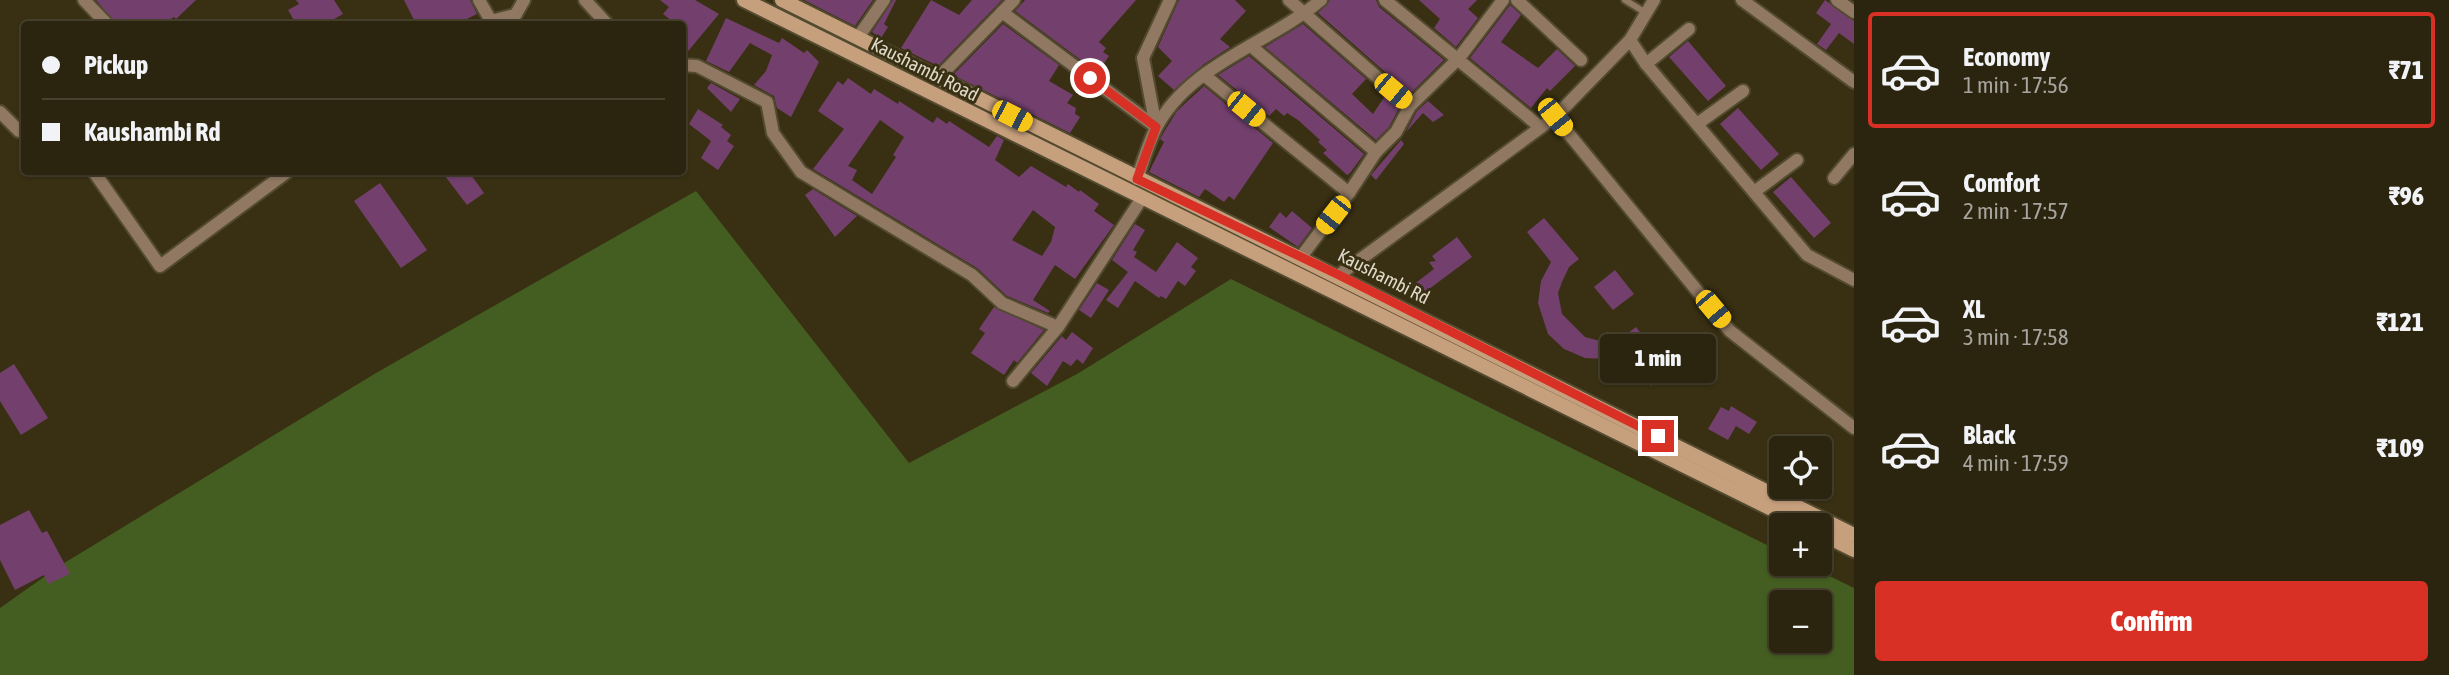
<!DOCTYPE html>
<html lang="en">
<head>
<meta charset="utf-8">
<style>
	body { margin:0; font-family:"Asap Condensed",sans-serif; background:#332c17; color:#f1f3f6; height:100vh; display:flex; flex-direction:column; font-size:26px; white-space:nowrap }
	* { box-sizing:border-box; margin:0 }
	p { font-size:23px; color:#a6a49e }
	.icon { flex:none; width:38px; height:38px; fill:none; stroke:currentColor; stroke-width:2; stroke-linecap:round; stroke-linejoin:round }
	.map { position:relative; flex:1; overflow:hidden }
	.side { display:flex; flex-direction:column; background:#2b240e; width:595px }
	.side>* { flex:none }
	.top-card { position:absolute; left:21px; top:21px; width:665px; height:154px; border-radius:7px; box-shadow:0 2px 5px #0004,0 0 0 2px #47412e; display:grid; align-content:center; height:154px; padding:0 21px; background:#2b240e }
	.buttons { position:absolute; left:1769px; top:436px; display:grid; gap:14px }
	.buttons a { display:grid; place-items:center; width:63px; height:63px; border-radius:7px; background:#2b240e; box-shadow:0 2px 5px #0004,0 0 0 2px #47412e; font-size:35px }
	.end { position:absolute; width:32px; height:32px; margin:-16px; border:9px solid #d93025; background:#fff; box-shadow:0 0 0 4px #fff }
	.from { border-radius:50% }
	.bubble { position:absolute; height:49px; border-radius:7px; background:#2b240e; box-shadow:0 2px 5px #0004,0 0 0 2px #47412e; font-size:23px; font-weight:800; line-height:49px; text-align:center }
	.car { position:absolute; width:21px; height:42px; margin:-21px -10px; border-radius:9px; box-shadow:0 0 5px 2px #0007; background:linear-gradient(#f5c518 24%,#345 0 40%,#f5c518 0 76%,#345 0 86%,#f5c518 0) }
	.top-card b { display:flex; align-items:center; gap:24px; height:66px; font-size:26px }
	.top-card b+b { border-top:2px solid #47412e }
	.top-card i { width:18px; height:18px; background:#f1f3f6 }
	ul { padding:12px 0 0; list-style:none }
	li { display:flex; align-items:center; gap:21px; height:116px; margin:0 14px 10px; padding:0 7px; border:4px solid transparent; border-radius:7px }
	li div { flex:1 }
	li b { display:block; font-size:26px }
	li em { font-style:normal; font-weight:800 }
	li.current { border-color:#d93025 }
	li>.icon { width:63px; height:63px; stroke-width:1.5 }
	.action { display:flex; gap:14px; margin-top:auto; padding:14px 21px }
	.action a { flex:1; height:80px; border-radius:7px; background:#d93025; color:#fff; font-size:28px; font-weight:800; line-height:80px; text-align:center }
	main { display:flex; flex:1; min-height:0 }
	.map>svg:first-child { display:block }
	.green { fill:#445e21; fill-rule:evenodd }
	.building { fill:#73406d; fill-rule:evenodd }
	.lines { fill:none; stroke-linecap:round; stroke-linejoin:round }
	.lane-casing { stroke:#534b30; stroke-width:10 }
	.street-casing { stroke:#534b30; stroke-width:16 }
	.secondary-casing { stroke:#534b30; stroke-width:18 }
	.lane { stroke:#907862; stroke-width:6 }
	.street { stroke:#907862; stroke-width:12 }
	.secondary { stroke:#c69f7d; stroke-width:14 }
	.route { stroke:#d93025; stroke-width:9 }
	.labels { text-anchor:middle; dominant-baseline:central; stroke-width:6; stroke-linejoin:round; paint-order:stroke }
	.street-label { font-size:19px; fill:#ded9c8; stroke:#393013 }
</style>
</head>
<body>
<main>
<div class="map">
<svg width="1854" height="675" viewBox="0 0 1854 675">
	<rect width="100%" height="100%" fill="#393013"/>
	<path class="green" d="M696,191l213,272 168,-89 154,-95 550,273 1,12h23l49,24v87h-1854v-67l61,-43 315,-192zM1782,602h38v38h-38z"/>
	<g class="building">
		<polygon points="96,0 196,0 176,19 174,17 163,24 116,24"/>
		<polygon points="296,0 334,0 343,14 325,24 296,24 288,10 299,4"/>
		<polygon points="404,0 470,0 477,14 456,24 416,24"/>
		<polygon points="660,0 695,0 719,14 684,56 682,24 676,24 663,14 669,7"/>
		<polygon points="804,0 873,0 855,26"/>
		<polygon points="893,0 896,0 884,24 888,27 881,38 872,32"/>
		<polygon points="931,0 959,15 972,0 1002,0 938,66 901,48"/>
		<polygon points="1025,0 1136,0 1099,42 1106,48 1103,52 1109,56 1102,66 1110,72 1105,78 1015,11"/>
		<polygon points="1179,0 1235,0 1246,11 1220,39 1230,47 1204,64 1174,90 1158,76 1172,61 1158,47"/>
		<polygon points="1330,0 1376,0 1379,7 1444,60 1410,94 1318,13"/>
		<polygon points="1419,0 1477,0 1468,9 1478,18 1456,47 1434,28 1440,19"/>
		<polygon points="1825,0 1854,21 1854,44 1839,33 1826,50 1817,44 1831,24 1816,13"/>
		<polygon points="1510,5 1521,15 1501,42 1538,68 1557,49 1575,66 1550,91 1547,88 1531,108 1470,58"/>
		<polygon points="726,18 779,43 782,38 804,53 807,50 819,62 791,117 777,108 774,96 754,85 766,71 772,55 750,43 729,72 706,61"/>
		<polygon points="1003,24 1059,65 1049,81 1073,95 1067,103 1076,108 1075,114 1080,117 1070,133 953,75"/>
		<polygon points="1303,24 1366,79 1352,94 1373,114 1385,96 1399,108 1389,127 1376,140 1265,47"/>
		<polygon points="1688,41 1726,86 1708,101 1669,57"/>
		<polygon points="1249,56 1364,154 1350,173 1347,175 1323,153 1327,150 1318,142 1320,140 1298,120 1287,113 1284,116 1276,109 1269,116 1218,75"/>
		<path d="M848,78l23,16 3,-5 24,15 1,-3 34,22 4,-6 10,7 2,-3 40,26 8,-11 7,4 -9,20 24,17 12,-11 35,21 2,-3 11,8 1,-2 19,14 -5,7 20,14 -39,54 -20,-14 -22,35 17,11 -2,2 -41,-17 -30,-28 -164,-99 31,-40 -26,-18 20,-30 5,4zM880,120l24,17 -11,18 3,2 -24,37 -20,-14 5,-10 -9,-4zM1033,210l22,17 -4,15 -9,14 -30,-16z"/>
		<polygon points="711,83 740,99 731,112 707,88"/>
		<polygon points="1204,86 1273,143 1234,200 1229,196 1224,202 1205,189 1199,197 1149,172 1164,142 1160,139 1164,132 1177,111"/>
		<polygon points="1428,101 1444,115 1433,122 1423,113 1406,132 1417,111"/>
		<polygon points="1738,108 1779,154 1761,170 1720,124"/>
		<polygon points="698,109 723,125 721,127 731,135 727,141 734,146 718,170 701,158 711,141 689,124"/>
		<polygon points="1401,140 1404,144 1376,180 1371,175"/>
		<polygon points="442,172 469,172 484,193 467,205"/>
		<polygon points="1791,177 1831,223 1814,238 1773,192"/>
		<polygon points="380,183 427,250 401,268 354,201"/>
		<polygon points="813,189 857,216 835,237 805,195"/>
		<polygon points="1292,211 1312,228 1298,247 1269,227 1280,212 1286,218"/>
		<polygon points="1544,218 1579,259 1569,267 1562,282 1558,293 1562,314 1585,337 1604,342 1617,341 1636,327 1669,371 1651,386 1626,355 1607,359 1585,358 1564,349 1548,334 1538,303 1541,281 1551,262 1527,232"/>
		<polygon points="1135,224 1145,230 1133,250 1137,252 1134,257 1156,272 1177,242 1198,258 1191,267 1196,271 1185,286 1178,281 1166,299 1161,296 1159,298 1135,281 1118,308 1106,300 1128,272 1112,260"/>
		<polygon points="1457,237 1472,257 1417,298 1409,288 1434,269 1429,262 1436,261 1432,256"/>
		<polygon points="1615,270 1634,294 1613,310 1594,287"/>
		<polygon points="1097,283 1109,290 1091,318 1079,310"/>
		<polygon points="994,307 1044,330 1017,363 1014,360 1004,375 971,353 985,333 979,329"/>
		<polygon points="1072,332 1093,348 1083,364 1077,359 1071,366 1063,361 1047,386 1031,373 1062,336 1066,340"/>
		<polygon points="14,364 48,418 21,435 0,401 0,373"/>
		<polygon points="1731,406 1757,422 1749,434 1736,426 1728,440 1708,429 1721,407 1729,411"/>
		<polygon points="29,510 42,533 47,531 70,574 48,584 44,575 15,590 0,560 0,525"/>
	</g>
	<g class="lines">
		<defs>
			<polyline id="lane" points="1625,0 1646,13"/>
			<g id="street">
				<polyline points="84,0 107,24"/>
				<polyline points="479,0 491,21 515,15"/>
				<polyline points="585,0 607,24"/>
				<polyline points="1289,0 1410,106"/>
				<polyline points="1385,0 1539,126"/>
				<polyline points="1517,0 1581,60"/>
				<polyline points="1742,0 1854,82"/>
				<polyline points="1837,0 1854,12"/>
				<polyline points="1002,12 1156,127"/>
				<polyline points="512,21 524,0"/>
				<polyline points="859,36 884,0"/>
				<polyline points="1630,40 1646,64 1807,255 1854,280"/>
				<polyline points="1251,46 1376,152"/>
				<polyline points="1646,64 1689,29"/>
				<polyline points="682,65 697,66 767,102 773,133 801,172 972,275 1002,303 1058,327"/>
				<polyline points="1204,75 1349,193"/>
				<polyline points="938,78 1014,0"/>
				<polyline points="0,112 19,131"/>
				<polyline points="1555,117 1730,331 1854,428"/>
				<polyline points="1697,124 1743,91"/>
				<polyline points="1156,127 1143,58 1170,0"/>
				<polyline points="94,172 160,266 287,172"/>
				<polyline points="1834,178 1854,154"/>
				<path d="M1137,179c6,-17 11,-35 19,-51 33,-64 113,-84 165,-128"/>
				<polyline points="1754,192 1797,160"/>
				<polyline points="1301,257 1349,193 1376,152 1396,132 1410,106 1459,58 1503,0"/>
				<polyline points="1339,275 1555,117 1630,40 1654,0"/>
				<polyline points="1013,381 1058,327 1142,198"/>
			</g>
			<g id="secondary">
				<polyline points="744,0 1804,525"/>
				<polyline points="782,0 1854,535"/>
				<polyline points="1820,533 1854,550"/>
			</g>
		</defs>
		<use href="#lane" class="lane-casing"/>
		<use href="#street" class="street-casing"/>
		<use href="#secondary" class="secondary-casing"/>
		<use href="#lane" class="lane"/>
		<use href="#street" class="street"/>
		<use href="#secondary" class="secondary"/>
	</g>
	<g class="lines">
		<polyline class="route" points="1090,78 1156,127 1137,179 1339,275 1658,436"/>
	</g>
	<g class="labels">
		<g class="street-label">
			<text transform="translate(925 69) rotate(27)">Kaushambi Road</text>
			<text transform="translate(1384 276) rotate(27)">Kaushambi Rd</text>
		</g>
	</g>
</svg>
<div class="buttons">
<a><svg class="icon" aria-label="locate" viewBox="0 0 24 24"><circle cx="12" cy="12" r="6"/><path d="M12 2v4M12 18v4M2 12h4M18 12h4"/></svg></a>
<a>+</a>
<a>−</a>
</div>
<i class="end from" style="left:1090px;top:78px"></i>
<i class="end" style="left:1658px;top:436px"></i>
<div class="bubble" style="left:1600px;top:334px;width:116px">1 min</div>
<i class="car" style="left:1393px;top:91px;rotate:130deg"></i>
<i class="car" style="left:1246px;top:109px;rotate:129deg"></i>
<i class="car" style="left:1012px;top:116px;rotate:117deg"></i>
<i class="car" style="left:1555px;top:117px;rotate:141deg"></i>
<i class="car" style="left:1333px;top:215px;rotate:218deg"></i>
<i class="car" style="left:1713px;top:309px;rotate:140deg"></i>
<div class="top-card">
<b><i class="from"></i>Pickup</b>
<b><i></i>Kaushambi Rd</b>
</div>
</div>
<section class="side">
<ul>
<li class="current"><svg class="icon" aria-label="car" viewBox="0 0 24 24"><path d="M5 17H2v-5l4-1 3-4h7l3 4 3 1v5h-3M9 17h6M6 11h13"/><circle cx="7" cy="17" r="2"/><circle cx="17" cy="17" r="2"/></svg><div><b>Economy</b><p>1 min · 17:56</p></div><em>₹71</em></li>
<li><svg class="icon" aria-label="car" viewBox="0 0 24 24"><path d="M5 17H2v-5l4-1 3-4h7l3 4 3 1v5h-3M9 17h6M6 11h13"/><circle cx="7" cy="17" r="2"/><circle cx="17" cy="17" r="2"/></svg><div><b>Comfort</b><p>2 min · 17:57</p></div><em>₹96</em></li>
<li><svg class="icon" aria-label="car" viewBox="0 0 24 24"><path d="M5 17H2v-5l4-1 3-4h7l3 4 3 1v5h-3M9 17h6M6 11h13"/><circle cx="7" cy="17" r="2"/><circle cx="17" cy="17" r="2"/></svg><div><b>XL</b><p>3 min · 17:58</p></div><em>₹121</em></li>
<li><svg class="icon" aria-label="car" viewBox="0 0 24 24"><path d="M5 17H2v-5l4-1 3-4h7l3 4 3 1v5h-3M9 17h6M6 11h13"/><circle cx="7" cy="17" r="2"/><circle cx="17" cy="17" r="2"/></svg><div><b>Black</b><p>4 min · 17:59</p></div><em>₹109</em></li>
</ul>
<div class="action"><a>Confirm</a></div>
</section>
</main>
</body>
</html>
